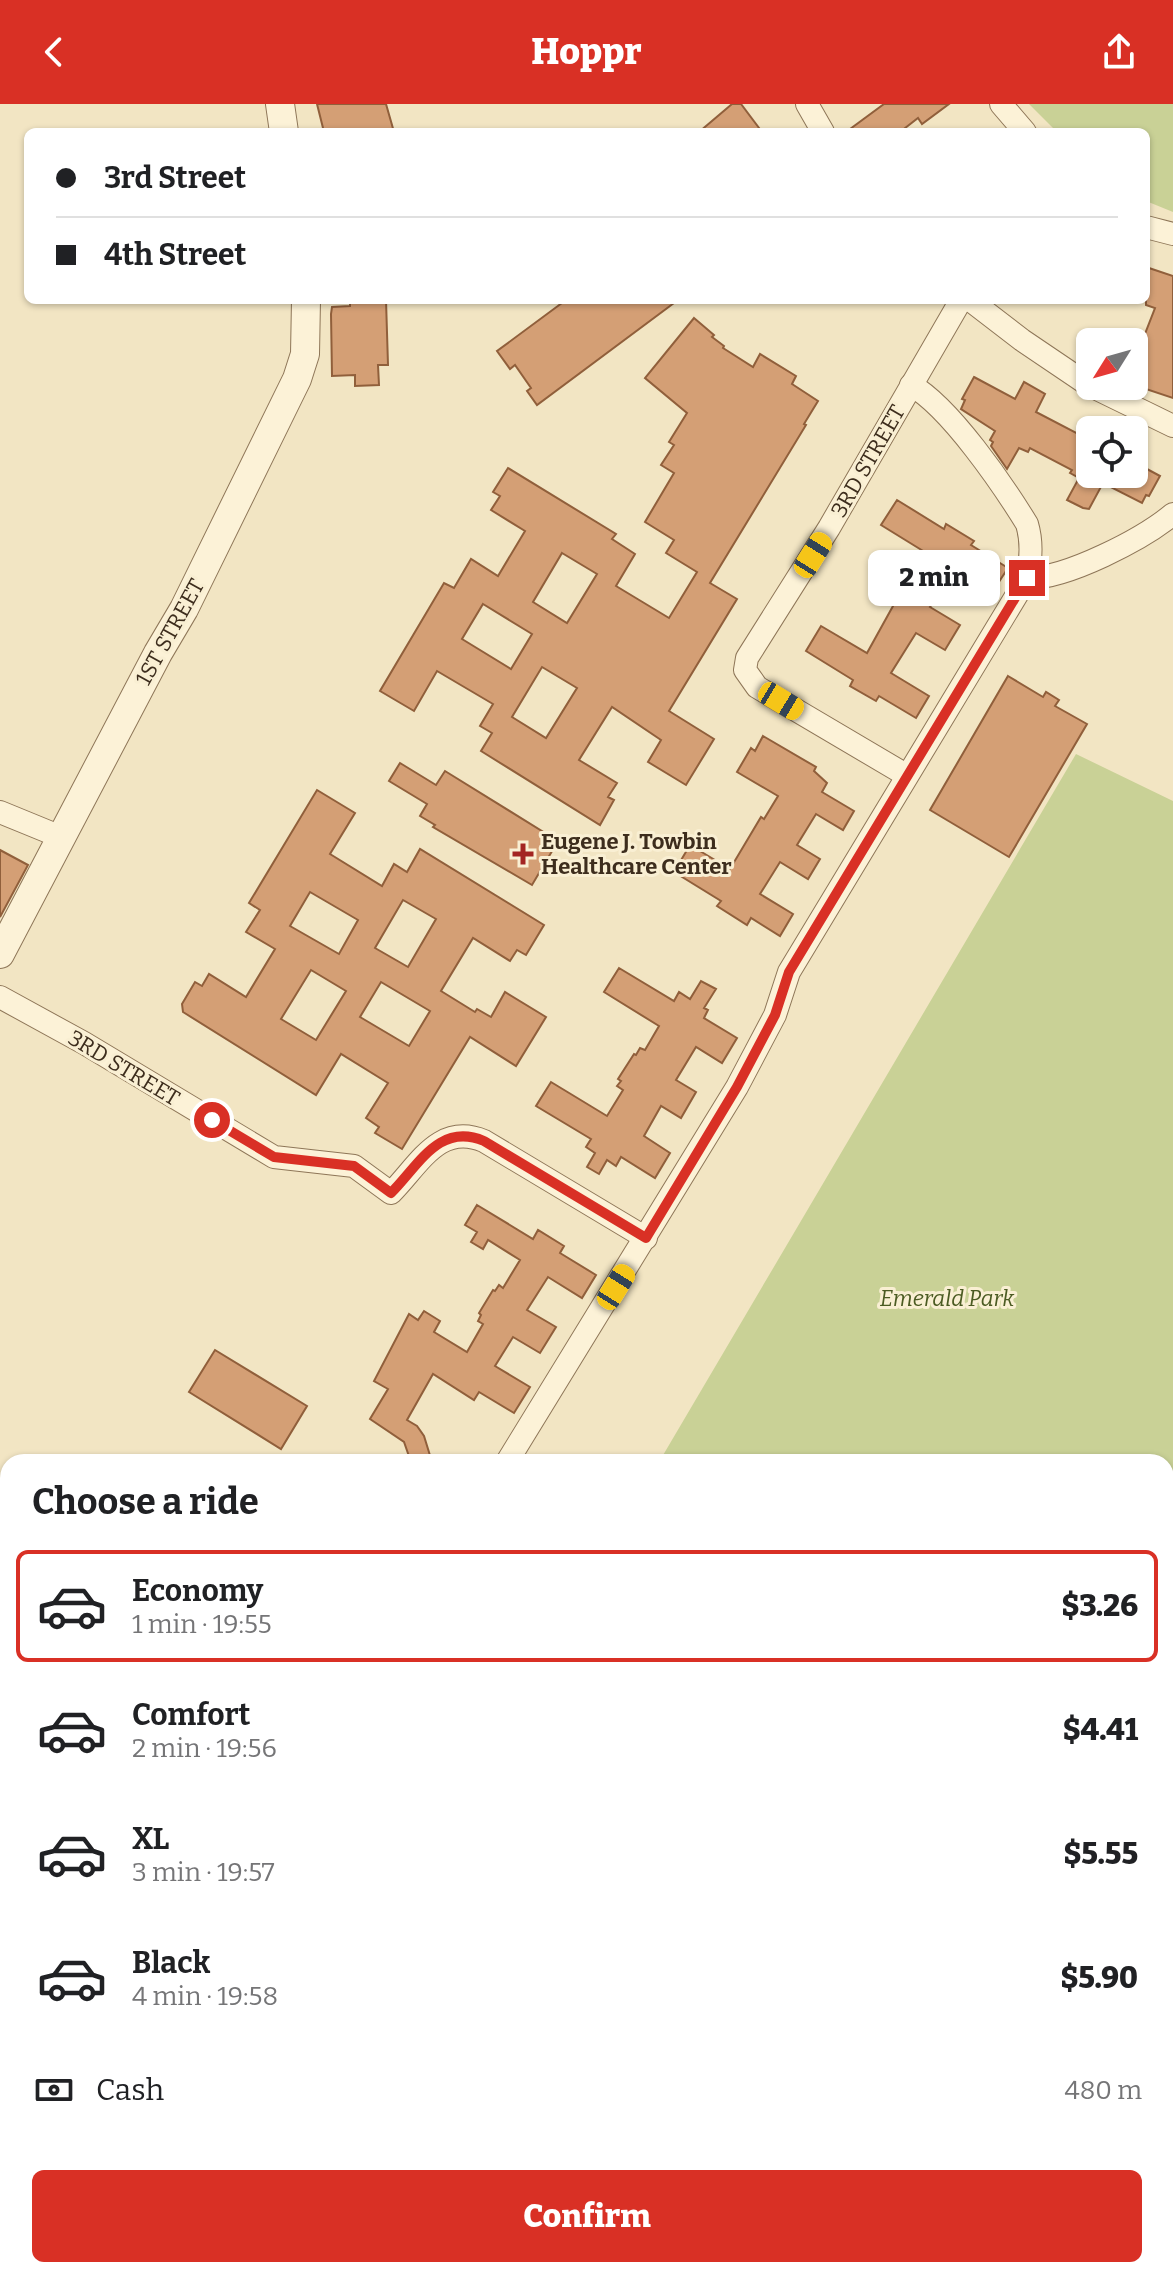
<!DOCTYPE html>
<html lang="en">
<head>
<meta charset="utf-8">
<style>
	body { margin:0; font-family:Bitter,serif; background:#f6f6f6; color:#202124; height:100vh; display:flex; flex-direction:column; font-size:30px; white-space:nowrap }
	* { box-sizing:border-box; margin:0 }
	p { font-size:26px; color:#757577 }
	.icon { flex:none; width:44px; height:44px; fill:none; stroke:currentColor; stroke-width:2; stroke-linecap:round; stroke-linejoin:round }
	.map { position:relative; flex:1; overflow:hidden }
	.side { position:absolute; left:0px; top:1350px; width:1174px; height:824px; display:flex; flex-direction:column; background:#fff; border-radius:24px 24px 0 0; box-shadow:0 2px 6px #0004 }
	.side>* { flex:none }
	.top-card { position:absolute; left:24px; top:24px; width:1126px; height:176px; border-radius:12px; box-shadow:0 2px 6px #0004; display:grid; align-content:center; height:176px; padding:0 32px; background:#fff }
	.needle { width:52px; rotate:233deg }
	.controls { position:absolute; left:1076px; top:224px; display:grid; gap:16px }
	.controls a { display:grid; place-items:center; width:72px; height:72px; border-radius:12px; background:#fff; box-shadow:0 2px 6px #0004; font-size:40px }
	.end { position:absolute; width:36px; height:36px; margin:-18px; border:10px solid #d93025; background:#fff; box-shadow:0 0 0 4px #fff }
	.from { border-radius:50% }
	.bubble { position:absolute; height:56px; border-radius:12px; background:#fff; box-shadow:0 2px 6px #0004; font-size:26px; font-weight:800; line-height:56px; text-align:center }
	.car { position:absolute; width:24px; height:48px; margin:-24px -12px; border-radius:10px; box-shadow:0 0 6px 2px #0007; background:linear-gradient(#f5c518 24%,#345 0 40%,#f5c518 0 76%,#345 0 86%,#f5c518 0) }
	.top-card b { display:flex; align-items:center; gap:28px; height:76px; font-size:30px }
	.top-card b+b { border-top:2px solid #e0e0e0 }
	.top-card i { width:20px; height:20px; background:#202124 }
	ul { padding:0; list-style:none }
	li { display:flex; align-items:center; gap:24px; height:112px; margin:0 16px 12px; padding:0 16px; border:4px solid transparent; border-radius:12px }
	li div { flex:1 }
	li b { display:block; font-size:30px }
	li em { font-style:normal; font-weight:800 }
	li.active { border-color:#d93025 }
	li>.icon { width:72px; height:72px; stroke-width:1.5 }
	h2 { padding:0 32px; font-size:36px; line-height:96px }
	.pay { display:flex; align-items:center; gap:20px; height:88px; padding:0 32px; font-size:30px }
	.pay p { margin-inline-start:auto }
	.action { display:flex; gap:16px; margin-top:auto; padding:16px 32px }
	.action a { flex:1; height:92px; border-radius:12px; background:#d93025; color:#fff; font-size:32px; font-weight:800; line-height:92px; text-align:center }
	header { display:flex; justify-content:space-between; align-items:center; height:104px; padding:0 32px; background:#d93025; color:#fff; font-size:36px; font-weight:800 }
	.map>svg:first-child { display:block }
	.green { fill:#c9d196 }
	.building { fill:#d49f75; stroke:#905f3b; stroke-width:2; fill-rule:evenodd }
	.lines { fill:none; stroke-linecap:round; stroke-linejoin:round }
	.minor-casing { stroke:#8e7658; stroke-width:24 }
	.tertiary-casing { stroke:#8e7658; stroke-width:30 }
	.minor { stroke:#fcf2d7; stroke-width:22 }
	.tertiary { stroke:#fcf2d7; stroke-width:28 }
	.route { stroke:#d93025; stroke-width:10 }
	.poi-dot { fill:#a32522; stroke:#f9efd3; stroke-width:3 }
	.labels { text-anchor:middle; dominant-baseline:central; stroke-width:6; stroke-linejoin:round; paint-order:stroke }
	.street-label { font-size:22px; fill:#3d2d1d; stroke:#f9efd3 }
	.poi-label { font-size:22px; font-weight:bold; fill:#3d2d1d; stroke:#f9efd3; text-anchor:start }
	.park-label { font-size:22px; font-style:italic; fill:#4b5b22; stroke:#f9efd3 }
</style>
</head>
<body>
<header><svg class="icon" aria-label="back" viewBox="0 0 24 24"><path d="M15 5l-7 7 7 7"/></svg>Hoppr<svg class="icon" aria-label="share" viewBox="0 0 24 24"><path d="M12 15V3M7 8l5-5 5 5M5 13v7h14v-7"/></svg></header>
<div class="map">
<svg width="1173" height="2174" viewBox="0 0 1173 2174">
	<rect width="100%" height="100%" fill="#f2e5c3"/>
	<g class="green">
		<polygon points="1029,0 1173,0 1173,108 1146,97 1146,28 1057,28"/>
		<polygon points="1076,650 1173,697 1173,1928 1166,1944 1166,1358 659,1358"/>
		<polygon points="181,2166 755,2166 745,2174 176,2174"/>
	</g>
	<g class="building">
		<polygon points="317,0 386,0 394,28 324,28"/>
		<polygon points="732,0 741,0 762,28 699,28"/>
		<polygon points="884,0 949,0 922,20 918,14 900,28 846,28"/>
		<polygon points="1146,163 1173,172 1173,294 1134,281 1134,238 1141,240 1155,204 1146,201"/>
		<polygon points="350,196 386,196 388,261 378,261 379,281 355,282 355,271 332,272 331,210 332,203 350,202"/>
		<polygon points="566,196 678,196 537,301 527,287 531,284 515,261 510,265 497,247"/>
		<path d="M694,214l20,17 -2,2 12,9 -1,2 30,19 7,-13 36,22 -4,8 26,17 -14,23 2,1 -96,158 27,16 -68,112 45,28 -28,46 -38,-23 13,-22 -49,-33 -33,53 38,23 -9,14 6,3 -14,25 -119,-74 11,-18 -12,-7 13,-22 -56,-33 -23,40 -34,-20 64,-108 10,5 17,-29 27,17 27,-45 -34,-21 9,-14 -7,-4 15,-24 108,66 -4,5 23,15 -19,32 53,32 28,-46 -31,-19 8,-13 -29,-18 29,-49 -13,-8 13,-20 -5,-3 18,-29 -42,-35zM562,449l35,21 -30,49 -34,-21zM483,500l49,30 -21,35 -49,-30zM542,563l35,21 -31,50 -34,-21z"/>
		<polygon points="974,273 1015,295 1024,278 1045,290 1036,308 1090,336 1090,370 1134,370 1134,358 1160,372 1149,392 1146,391 1142,399 1103,379 1089,405 1083,404 1067,396 1079,374 1070,369 1072,366 1030,344 1028,348 1019,344 1007,365 991,342 993,338 990,336 995,327 961,305 965,296 962,295"/>
		<polygon points="897,396 944,425 946,420 974,437 971,441 1008,464 993,487 955,463 930,503 960,521 945,546 916,529 891,569 929,592 916,614 879,592 876,597 850,582 853,576 806,547 821,522 867,549 903,484 906,486 928,450 881,421"/>
		<polygon points="1008,572 1043,593 1046,588 1059,596 1055,602 1087,620 1009,753 930,706"/>
		<polygon points="763,632 816,663 814,667 827,679 822,688 854,707 843,726 816,710 797,741 820,755 808,775 780,758 760,790 793,810 780,832 751,814 747,821 717,802 721,797 674,768 690,741 730,765 761,713 764,715 778,692 737,668 751,644 755,647"/>
		<polygon points="400,659 436,681 445,667 558,737 532,781 433,723 435,721 420,712 427,700 389,677"/>
		<path d="M317,686l38,23 -25,41 52,32 12,-22 13,8 13,-23 124,76 -18,30 -9,-5 -7,11 -37,-23 -32,53 34,21 2,-3 14,8 14,-25 41,25 -30,49 -46,-29 -68,112 -27,-16 4,-6 -13,-9 22,-35 -47,-29 -25,41 -133,-83 -1,-8 13,-22 7,4 7,-12 37,23 29,-48 -29,-17 14,-22 -11,-7zM310,788l48,28 -19,34 -49,-28zM403,796l33,19 -28,48 -33,-19zM311,866l35,21 -30,49 -35,-21zM381,878l49,29 -21,35 -49,-29z"/>
		<polygon points="0,746 28,761 0,813"/>
		<polygon points="619,864 674,897 679,888 690,895 701,877 716,885 704,904 708,906 704,914 737,934 722,959 696,943 676,976 696,988 681,1014 661,1002 644,1032 670,1049 655,1074 621,1053 616,1062 607,1056 599,1070 587,1063 595,1049 586,1043 591,1035 536,1002 551,978 607,1012 623,986 617,982 621,977 618,975 634,950 636,951 640,944 645,946 659,922 604,888"/>
		<polygon points="477,1101 533,1135 538,1126 564,1142 560,1149 596,1171 582,1194 548,1173 527,1206 556,1223 540,1249 513,1233 495,1262 530,1283 514,1309 479,1288 474,1296 433,1270 407,1316 417,1322 424,1332 432,1358 411,1358 404,1338 370,1315 388,1285 374,1277 409,1210 418,1216 424,1207 440,1217 434,1228 467,1248 483,1220 478,1217 481,1211 479,1209 493,1186 495,1187 499,1181 503,1184 520,1156 488,1136 483,1145 471,1138 477,1128 465,1121"/>
		<polygon points="215,1246 307,1302 281,1345 189,1288"/>
	</g>
	<g class="lines">
		<defs>
			<g id="minor">
				<polyline points="807,0 823,28"/>
				<polyline points="1001,0 1025,28"/>
				<polyline points="1146,123 1173,130"/>
				<polyline points="970,196 1022,236 1090,282"/>
				<polyline points="1091,282 1173,322"/>
				<path d="M1027,474c39,1 116,-39 146,-64"/>
				<polyline points="906,671 757,583 745,566 747,554 829,424 961,196"/>
				<polyline points="0,708 61,733"/>
				<path d="M0,893l84,46 190,114 80,9 37,27c28,-28 48,-71 93,-52l162,97"/>
				<path d="M507,1358l230,-375 38,-72 14,-43 238,-394c4,-17 5,-37 0,-54 -24,-39 -77,-117 -116,-139"/>
				<polyline points="0,1534 8,1539"/>
			</g>
			<g id="tertiary">
				<polyline points="280,0 284,28"/>
				<polyline points="0,850 158,549 184,505 297,275 305,250 306,196"/>
			</g>
		</defs>
		<use href="#minor" class="minor-casing"/>
		<use href="#tertiary" class="tertiary-casing"/>
		<use href="#minor" class="minor"/>
		<use href="#tertiary" class="tertiary"/>
	</g>
	<g class="lines">
		<path class="route" d="M212,1016l62,37 80,9 37,27c28,-28 48,-71 93,-52l162,97 91,-151 38,-72 14,-43 238,-394"/>
	</g>
	<path class="poi-dot" d="M519 738h8v8h8v8h-8v8h-8v-8h-8v-8h8z"/>
	<g class="labels">
		<g class="street-label">
			<text transform="translate(868 357) rotate(-60)">3RD STREET</text>
			<text transform="translate(170 528) rotate(-61)">1ST STREET</text>
			<text transform="translate(124 964) rotate(31)">3RD STREET</text>
		</g>
		<g class="poi-label">
			<text x="541" y="737">Eugene J. Towbin<tspan x="541" dy="25">Healthcare Center</tspan></text>
		</g>
		<g class="park-label">
			<text x="947" y="1194">Emerald Park</text>
		</g>
	</g>
</svg>
<div class="controls">
<a><svg class="needle" viewBox="-14 -14 28 28"><path d="M0-13l5 13h-10z" fill="#e53935"/><path d="M0 13l5-13h-10z" fill="#757577"/></svg></a>
<a><svg class="icon" aria-label="locate" viewBox="0 0 24 24"><circle cx="12" cy="12" r="6"/><path d="M12 2v4M12 18v4M2 12h4M18 12h4"/></svg></a>
</div>
<i class="end from" style="left:212px;top:1016px"></i>
<i class="end" style="left:1027px;top:474px"></i>
<div class="bubble" style="left:868px;top:446px;width:132px">2 min</div>
<i class="car" style="left:813px;top:451px;rotate:32deg"></i>
<i class="car" style="left:781px;top:597px;rotate:121deg"></i>
<i class="car" style="left:616px;top:1183px;rotate:32deg"></i>
<div class="top-card">
<b><i class="from"></i>3rd Street</b>
<b><i></i>4th Street</b>
</div>
<section class="side">
<h2>Choose a ride</h2>
<ul>
<li class="active"><svg class="icon" aria-label="car" viewBox="0 0 24 24"><path d="M5 17H2v-5l4-1 3-4h7l3 4 3 1v5h-3M9 17h6M6 11h13"/><circle cx="7" cy="17" r="2"/><circle cx="17" cy="17" r="2"/></svg><div><b>Economy</b><p>1 min · 19:55</p></div><em>$3.26</em></li>
<li><svg class="icon" aria-label="car" viewBox="0 0 24 24"><path d="M5 17H2v-5l4-1 3-4h7l3 4 3 1v5h-3M9 17h6M6 11h13"/><circle cx="7" cy="17" r="2"/><circle cx="17" cy="17" r="2"/></svg><div><b>Comfort</b><p>2 min · 19:56</p></div><em>$4.41</em></li>
<li><svg class="icon" aria-label="car" viewBox="0 0 24 24"><path d="M5 17H2v-5l4-1 3-4h7l3 4 3 1v5h-3M9 17h6M6 11h13"/><circle cx="7" cy="17" r="2"/><circle cx="17" cy="17" r="2"/></svg><div><b>XL</b><p>3 min · 19:57</p></div><em>$5.55</em></li>
<li><svg class="icon" aria-label="car" viewBox="0 0 24 24"><path d="M5 17H2v-5l4-1 3-4h7l3 4 3 1v5h-3M9 17h6M6 11h13"/><circle cx="7" cy="17" r="2"/><circle cx="17" cy="17" r="2"/></svg><div><b>Black</b><p>4 min · 19:58</p></div><em>$5.90</em></li>
</ul>
<div class="pay"><svg class="icon" aria-label="cash" viewBox="0 0 24 24"><path d="M3 7h18v10H3z"/><circle cx="12" cy="12" r="2"/></svg>Cash<p>480 m</p></div>
<div class="action"><a>Confirm</a></div>
</section>
</div>
</body>
</html>
